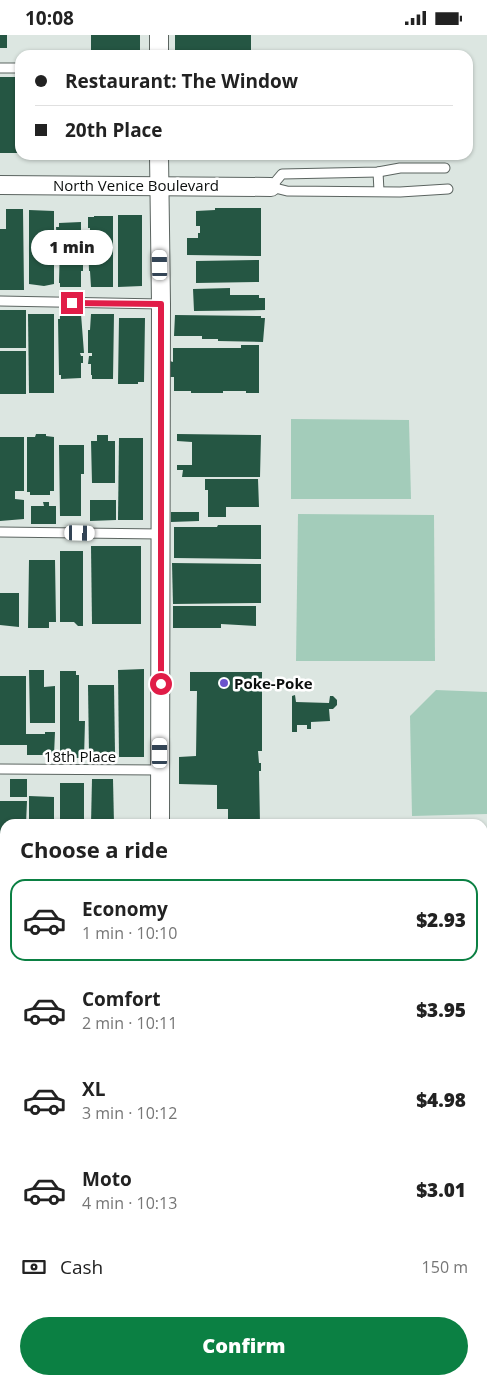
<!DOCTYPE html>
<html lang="en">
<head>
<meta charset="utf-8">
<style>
	body { margin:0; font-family:"Open Sans",sans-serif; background:#f2f2f2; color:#222; height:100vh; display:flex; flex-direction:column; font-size:19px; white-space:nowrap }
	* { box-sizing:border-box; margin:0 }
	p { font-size:16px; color:#767676 }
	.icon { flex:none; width:28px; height:28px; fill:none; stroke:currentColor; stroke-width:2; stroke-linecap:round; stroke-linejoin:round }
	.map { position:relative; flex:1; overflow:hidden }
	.side { position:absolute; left:0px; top:784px; width:488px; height:566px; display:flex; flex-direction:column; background:#fff; border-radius:15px 15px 0 0; box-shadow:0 1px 4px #0004 }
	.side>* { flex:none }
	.banner { position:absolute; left:15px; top:15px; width:458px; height:110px; border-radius:15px; box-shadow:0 1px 4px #0004; display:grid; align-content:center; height:110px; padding:0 20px; background:#fff }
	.end { position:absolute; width:22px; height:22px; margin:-11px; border:6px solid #e11d48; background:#fff; box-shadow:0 0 0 2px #fff }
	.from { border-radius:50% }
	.bubble { position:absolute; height:35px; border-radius:18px; background:#fff; box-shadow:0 1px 4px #0004; font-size:16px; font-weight:800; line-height:35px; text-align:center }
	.car { position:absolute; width:15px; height:30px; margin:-15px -8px; border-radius:6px; box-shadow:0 0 4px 1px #0007; background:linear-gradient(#fff 24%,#345 0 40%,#fff 0 76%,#345 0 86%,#fff 0) }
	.banner b { display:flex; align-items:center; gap:18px; height:48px; font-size:19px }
	.banner b+b { border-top:1px solid #e0e0e0 }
	.banner i { width:12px; height:12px; background:#222 }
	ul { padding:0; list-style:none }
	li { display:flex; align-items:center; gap:15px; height:82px; margin:0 10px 8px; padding:0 10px; border:2px solid transparent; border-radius:15px }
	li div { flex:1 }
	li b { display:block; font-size:19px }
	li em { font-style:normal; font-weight:800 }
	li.active { border-color:#0b8043 }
	li>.icon { width:45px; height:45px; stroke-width:1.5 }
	h2 { padding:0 20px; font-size:22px; line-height:60px }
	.pay { display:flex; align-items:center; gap:12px; height:55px; padding:0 20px; font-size:19px }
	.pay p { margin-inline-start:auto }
	.button { display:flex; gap:10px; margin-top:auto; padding:10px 20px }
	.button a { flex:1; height:58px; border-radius:30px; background:#0b8043; color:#fff; font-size:20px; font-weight:800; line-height:58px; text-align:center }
	.status { display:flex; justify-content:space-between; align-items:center; height:35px; padding:0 25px; background:#fff; direction:ltr }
	.status svg { height:14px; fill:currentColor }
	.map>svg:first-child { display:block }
	.green { fill:#a3ccba }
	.building { fill:#255643 }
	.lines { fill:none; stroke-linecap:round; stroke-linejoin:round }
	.service-casing { stroke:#5b6460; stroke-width:11 }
	.minor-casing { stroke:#5b6460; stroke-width:20 }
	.service { stroke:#fff; stroke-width:9 }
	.minor { stroke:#fff; stroke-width:18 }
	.route { stroke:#e11d48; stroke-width:6 }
	.poi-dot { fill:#6b53cc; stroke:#fff; stroke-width:2 }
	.labels { text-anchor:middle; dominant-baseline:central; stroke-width:5; stroke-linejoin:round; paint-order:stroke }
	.street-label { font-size:15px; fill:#0b0e0d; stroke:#fff }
	.poi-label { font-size:15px; font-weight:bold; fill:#0b0e0d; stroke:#fff; text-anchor:start }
</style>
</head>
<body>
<div class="status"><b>10:08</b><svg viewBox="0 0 49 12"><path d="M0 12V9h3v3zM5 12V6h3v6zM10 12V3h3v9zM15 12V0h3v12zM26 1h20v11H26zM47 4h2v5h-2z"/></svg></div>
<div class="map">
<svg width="487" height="1349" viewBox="0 0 487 1349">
	<rect width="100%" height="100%" fill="#dce6e1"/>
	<g class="green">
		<polygon points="291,384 409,385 411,464 291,464"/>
		<polygon points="298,479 434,480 435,626 296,626"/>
		<polygon points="436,655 487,657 487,779 412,781 410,681"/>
		<polygon points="482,939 487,939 487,1349 288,1349 288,1345 482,1345"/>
	</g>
	<g class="building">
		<rect x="0" y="0" width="7" height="13"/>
		<rect x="91" y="0" width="49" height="18"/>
		<rect x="175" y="0" width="76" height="20"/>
		<rect x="0" y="42" width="20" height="76"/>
		<polygon points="215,173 261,173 261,221 187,220 187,203 198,203 198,198 200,198 200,191 196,191 196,176 215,175"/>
		<polygon points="6,174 23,174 24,255 0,255 0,194 6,194"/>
		<polygon points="29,175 54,176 54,249 44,251 29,249"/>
		<polygon points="118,180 142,180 142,251 118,252"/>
		<polygon points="94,181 113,181 113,252 91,252 90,236 89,236 88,203 90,203 90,193 88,193 88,182 94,182"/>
		<polygon points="81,187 81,203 83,203 83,210 80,211 80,215 83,215 83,236 81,236 81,252 60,252 60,248 59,248 60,208 57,208 56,192 59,192 59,188"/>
		<polygon points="259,225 259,247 196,248 196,226"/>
		<polygon points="230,253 230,260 259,260 259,263 265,263 265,275 194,276 193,254"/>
		<rect x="0" y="275" width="26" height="38"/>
		<polygon points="28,279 54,279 54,358 29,358"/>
		<polygon points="81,279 84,318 80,318 81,321 83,321 83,328 81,328 81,343 61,344 61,340 59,340 58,284 60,284 60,280"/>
		<polygon points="91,279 114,279 113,344 92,344 92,340 91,340 91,329 88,329 89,321 92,321 92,318 88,318 88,295 90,295"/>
		<polygon points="175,280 261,281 261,283 265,283 263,307 218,306 218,304 202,304 202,301 174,301"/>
		<polygon points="119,283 145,283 144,347 138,347 138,349 118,349"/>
		<polygon points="241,310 259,310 259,358 246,358 246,356 223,356 223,358 191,358 191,356 174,356 174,342 170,342 170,326 173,327 173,313 241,313"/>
		<rect x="0" y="316" width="26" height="43"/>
		<polygon points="36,399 46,399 46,401 54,402 54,456 50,456 50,460 30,460 30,457 27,457 27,402 35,402"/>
		<polygon points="177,399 261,400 260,442 182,442 183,435 177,435 177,430 192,430 192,407 177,406"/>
		<polygon points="97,400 108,400 108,406 115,406 115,448 92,448 91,406 97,406"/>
		<polygon points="0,402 24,402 24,456 15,456 15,464 24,465 24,484 0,486"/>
		<polygon points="119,403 143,403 143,485 118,485"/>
		<polygon points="59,410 84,410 84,439 81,439 81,481 60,481"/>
		<polygon points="205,444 258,444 259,472 226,472 226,482 208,482 208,455 205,455"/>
		<polygon points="90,465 116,465 116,485 90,486"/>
		<polygon points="43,467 49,467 49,471 56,471 56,489 31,489 31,471 44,471"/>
		<polygon points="171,477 199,477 199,486 171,487"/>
		<polygon points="218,490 261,490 261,524 174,523 174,492 217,492"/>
		<polygon points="91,511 141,511 141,589 92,589"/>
		<polygon points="60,516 83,516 83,591 78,591 74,587 60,587"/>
		<polygon points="29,525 55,525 56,587 49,587 49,593 28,593"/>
		<polygon points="172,528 261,529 261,568 173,569"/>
		<polygon points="0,558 19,558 19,592 0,590"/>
		<polygon points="173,571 256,571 256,591 221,589 221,593 173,593"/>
		<polygon points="144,634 144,722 119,722 118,635"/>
		<polygon points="29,635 44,635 44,652 55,651 55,688 30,688"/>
		<polygon points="60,636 76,636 76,640 79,640 79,686 85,686 84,723 60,723"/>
		<polygon points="190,637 262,637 262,716 258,716 259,728 261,728 261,736 259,736 260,789 228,789 228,774 217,774 217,750 179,749 179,722 196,721 197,656 190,656"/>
		<polygon points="0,641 26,641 26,699 45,699 45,697 55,697 54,720 27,720 27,710 0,710"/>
		<polygon points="88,650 114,650 115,718 89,719"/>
		<polygon points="295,660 296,667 329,668 330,661 333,661 337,665 337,670 333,674 329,674 330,686 311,687 311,694 307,694 307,690 297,690 297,697 292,697 292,661"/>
		<rect x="10" y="744" width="17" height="18"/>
		<polygon points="92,744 113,744 114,789 91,789"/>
		<rect x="60" y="748" width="24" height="41"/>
		<polygon points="29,761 54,762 54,786 48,786 48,789 29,789"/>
		<polygon points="0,766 27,766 26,789 5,789 5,827 0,827"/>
		<rect x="483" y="857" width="4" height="17"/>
		<polygon points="0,882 5,882 5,925 1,925"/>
		<rect x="0" y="931" width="5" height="23"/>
		<rect x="0" y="982" width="5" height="78"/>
		<rect x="0" y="1098" width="5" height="67"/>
		<polygon points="482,1123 486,1124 487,1123 487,1156 484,1152 482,1153"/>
		<polygon points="1,1221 5,1221 5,1229 1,1230"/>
		<rect x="0" y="1232" width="5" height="34"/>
		<rect x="66" y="1345" width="49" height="4"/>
	</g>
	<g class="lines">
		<defs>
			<g id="service">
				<polyline points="0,33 20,33"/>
				<polyline points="445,133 400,133 378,137 282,139 271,152 287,156 400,157 448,154"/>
				<polyline points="378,137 379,156"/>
				<polyline points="0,266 161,269"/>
				<polyline points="0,497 160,499"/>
				<polyline points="0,734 160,735"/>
				<polyline points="0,967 5,967"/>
				<polyline points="0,1173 5,1173"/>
			</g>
			<g id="minor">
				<polyline points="159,0 159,20"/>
				<polyline points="159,120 161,269 160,789"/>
				<polyline points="0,150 271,152"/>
				<polyline points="0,849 5,849"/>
				<polyline points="0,1076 5,1076"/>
				<polyline points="0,1312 5,1312"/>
				<polyline points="124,1345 124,1349"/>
			</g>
		</defs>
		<use href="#service" class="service-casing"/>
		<use href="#minor" class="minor-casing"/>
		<use href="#service" class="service"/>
		<use href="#minor" class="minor"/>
	</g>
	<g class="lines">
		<polyline class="route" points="72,268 161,269 161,649"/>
	</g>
	<circle class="poi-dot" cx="224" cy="648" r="5"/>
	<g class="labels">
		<g class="street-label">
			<text x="136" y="150">North Venice Boulevard</text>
			<text x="80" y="721">18th Place</text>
		</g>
		<g class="poi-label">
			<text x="234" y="648">Poke-Poke</text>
		</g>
	</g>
</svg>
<i class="end from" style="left:161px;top:649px"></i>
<i class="end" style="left:72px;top:268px"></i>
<div class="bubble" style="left:31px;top:195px;width:82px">1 min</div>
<i class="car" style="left:160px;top:230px;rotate:359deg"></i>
<i class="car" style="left:80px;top:498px;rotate:91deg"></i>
<i class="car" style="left:160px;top:718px;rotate:0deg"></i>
<div class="banner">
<b><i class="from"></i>Restaurant: The Window</b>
<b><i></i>20th Place</b>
</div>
<section class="side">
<h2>Choose a ride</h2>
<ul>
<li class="active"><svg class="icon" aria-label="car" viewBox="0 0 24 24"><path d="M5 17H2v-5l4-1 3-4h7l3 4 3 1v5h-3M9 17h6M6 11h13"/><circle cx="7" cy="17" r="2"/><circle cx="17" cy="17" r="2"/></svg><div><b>Economy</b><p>1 min · 10:10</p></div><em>$2.93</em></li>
<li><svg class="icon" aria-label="car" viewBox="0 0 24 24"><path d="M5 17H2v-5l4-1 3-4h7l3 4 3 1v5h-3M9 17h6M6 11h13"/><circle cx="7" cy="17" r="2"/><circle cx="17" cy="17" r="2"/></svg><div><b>Comfort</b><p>2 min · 10:11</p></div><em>$3.95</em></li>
<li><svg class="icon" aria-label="car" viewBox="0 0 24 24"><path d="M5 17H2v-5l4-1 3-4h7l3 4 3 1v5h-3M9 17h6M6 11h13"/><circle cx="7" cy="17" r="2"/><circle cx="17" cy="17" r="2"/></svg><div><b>XL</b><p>3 min · 10:12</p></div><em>$4.98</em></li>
<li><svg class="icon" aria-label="car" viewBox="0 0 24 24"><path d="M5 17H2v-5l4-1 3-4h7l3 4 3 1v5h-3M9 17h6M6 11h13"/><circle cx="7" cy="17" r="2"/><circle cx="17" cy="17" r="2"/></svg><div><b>Moto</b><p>4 min · 10:13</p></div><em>$3.01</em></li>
</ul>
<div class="pay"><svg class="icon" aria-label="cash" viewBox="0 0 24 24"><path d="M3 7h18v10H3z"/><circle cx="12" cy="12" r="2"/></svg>Cash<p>150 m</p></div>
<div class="button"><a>Confirm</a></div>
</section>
</div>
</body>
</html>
